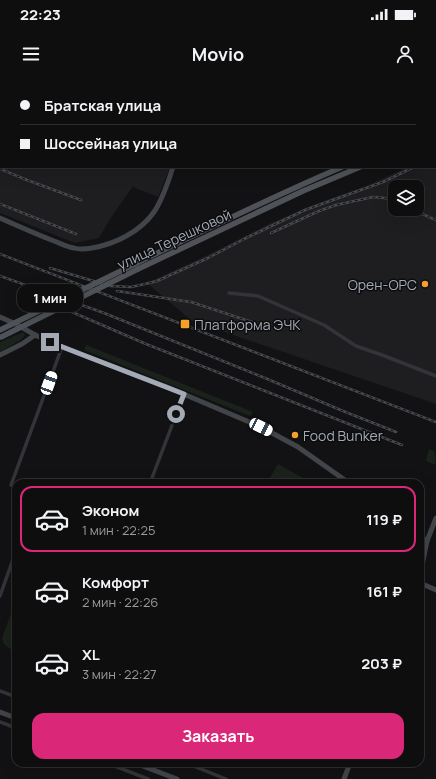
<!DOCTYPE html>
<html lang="ru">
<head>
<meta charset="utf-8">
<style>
	body { margin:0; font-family:Manrope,sans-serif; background:#171718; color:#f1f3f6; height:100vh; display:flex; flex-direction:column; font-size:15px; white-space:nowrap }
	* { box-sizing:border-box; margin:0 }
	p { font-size:13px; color:#9b9c9e }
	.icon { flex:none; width:22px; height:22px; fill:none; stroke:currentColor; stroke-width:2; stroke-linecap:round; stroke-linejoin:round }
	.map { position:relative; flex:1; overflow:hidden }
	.sheet { position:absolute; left:12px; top:399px; width:412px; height:288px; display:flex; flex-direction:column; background:#0e0e0f; border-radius:12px; box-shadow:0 4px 16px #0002,0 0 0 1px #2e2e2f }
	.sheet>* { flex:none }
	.banner { position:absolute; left:0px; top:0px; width:436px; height:88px; box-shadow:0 4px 16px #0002,0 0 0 1px #2e2e2f; display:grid; align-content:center; height:88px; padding:0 20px; background:#0e0e0f }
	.buttons { position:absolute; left:388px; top:100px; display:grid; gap:8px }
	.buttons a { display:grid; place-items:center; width:36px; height:36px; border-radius:8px; background:#0e0e0f; box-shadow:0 4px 16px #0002,0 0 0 1px #2e2e2f; font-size:20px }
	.end { position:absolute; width:18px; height:18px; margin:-9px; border:5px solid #a3aab5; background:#111; box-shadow:0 0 0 2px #111 }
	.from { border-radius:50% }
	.bubble { position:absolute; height:28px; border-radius:12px; background:#0e0e0f; box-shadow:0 4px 16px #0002,0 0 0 1px #2e2e2f; font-size:13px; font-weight:700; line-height:28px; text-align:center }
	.car { position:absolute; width:12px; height:24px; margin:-12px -6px; border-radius:5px; box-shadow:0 0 3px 1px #0007; background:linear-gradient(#fff 24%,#345 0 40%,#fff 0 76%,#345 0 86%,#fff 0) }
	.banner b { display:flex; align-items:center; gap:14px; height:38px; font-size:15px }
	.banner b+b { border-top:1px solid #2e2e2f }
	.banner i { width:10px; height:10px; background:#f1f3f6 }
	ul { padding:7px 0 0; list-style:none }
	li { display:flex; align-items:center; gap:12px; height:66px; margin:0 8px 6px; padding:0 12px; border:2px solid transparent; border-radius:12px }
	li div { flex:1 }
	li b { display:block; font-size:15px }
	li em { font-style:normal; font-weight:700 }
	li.active { border-color:#db2777 }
	li>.icon { width:36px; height:36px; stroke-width:1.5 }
	.button { display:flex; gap:8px; margin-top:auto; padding:8px 20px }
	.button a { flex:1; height:46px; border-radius:12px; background:#db2777; color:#fff; font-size:16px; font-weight:700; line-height:46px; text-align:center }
	.status { display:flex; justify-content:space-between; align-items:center; height:28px; padding:0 20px; background:#0e0e0f; direction:ltr }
	.status svg { height:11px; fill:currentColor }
	header { display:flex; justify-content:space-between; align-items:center; height:52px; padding:0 20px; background:#0e0e0f; font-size:18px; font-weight:700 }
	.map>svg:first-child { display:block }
	.built { fill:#1e1e21; fill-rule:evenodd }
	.green { fill:#1a221b }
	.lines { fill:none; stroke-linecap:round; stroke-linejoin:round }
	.street { stroke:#333439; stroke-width:3.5 }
	.secondary { stroke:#414449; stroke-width:5 }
	.primary { stroke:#4f5258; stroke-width:5.5 }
	.rail-casing { stroke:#46494e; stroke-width:2.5 }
	.rail { stroke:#0d0d0f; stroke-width:1; stroke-dasharray:3; stroke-linecap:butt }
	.primary-bridge { stroke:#4f5258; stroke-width:5.5 }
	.route { stroke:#a3aab5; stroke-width:5 }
	.poi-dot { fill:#f4a02a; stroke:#0d0d0f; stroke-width:1.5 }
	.labels { text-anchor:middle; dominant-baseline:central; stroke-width:3; stroke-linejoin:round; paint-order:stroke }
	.street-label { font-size:14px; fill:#a3aab5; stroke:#0d0d0f }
	.poi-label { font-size:14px; fill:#a3aab5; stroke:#0d0d0f; text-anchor:start }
</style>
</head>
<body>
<div class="status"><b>22:23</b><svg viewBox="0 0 49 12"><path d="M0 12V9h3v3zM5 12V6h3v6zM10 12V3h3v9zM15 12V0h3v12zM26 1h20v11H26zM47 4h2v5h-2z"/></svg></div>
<header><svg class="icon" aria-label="menu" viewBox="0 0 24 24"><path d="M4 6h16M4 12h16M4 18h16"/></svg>Movio<svg class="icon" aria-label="person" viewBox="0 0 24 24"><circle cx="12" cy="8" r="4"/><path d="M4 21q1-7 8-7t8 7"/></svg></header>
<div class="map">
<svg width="436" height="699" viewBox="0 0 436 699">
	<rect width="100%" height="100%" fill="#121214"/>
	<g class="built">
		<polygon points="3,0 33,0 35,1 1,1 1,87 170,87 158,117 133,107 133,106 110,139 99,158 75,163 0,133 0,1"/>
		<rect x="222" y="0" width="198" height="1"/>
		<path d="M435,71h1v253l-244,-83 -45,-38 63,-29 61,-31 47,-20 48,-17 42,-19h27zM395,107h22v22h-22z"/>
	</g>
	<g class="green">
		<polygon points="21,253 24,253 25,255 22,259 0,272 0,262"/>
		<polygon points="86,265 253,332 250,336 84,270"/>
		<path d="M429,369l5,2c2,4 2,9 1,14l-9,-4z"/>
		<polygon points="278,384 312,403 267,403"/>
		<polygon points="16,523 16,568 10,569 4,564 2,558 14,525"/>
	</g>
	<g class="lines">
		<g class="street">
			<polyline points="229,213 258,216 324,245 356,266 382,275 436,296"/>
			<polyline points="150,403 184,314"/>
			<polyline points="16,407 11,405 62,267"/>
			<polyline points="0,516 16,471"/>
			<polyline points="0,611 16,617"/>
			<polyline points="0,642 16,648"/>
			<polyline points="107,683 148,699"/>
			<polyline points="186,683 226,699"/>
		</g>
		<g class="secondary">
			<polyline points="431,0 432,1"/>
			<polyline points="206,1 206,0"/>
			<polyline points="435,5 436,6"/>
			<path d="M0,138c18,8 36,16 54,23 6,2 13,6 20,7 6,2 12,1 18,0 23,-4 48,-16 62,-36 9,-13 14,-30 19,-45"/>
			<polyline points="0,237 16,244 35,255 62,267 167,307 261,347 298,367 349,403"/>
			<polyline points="0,275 22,264 35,255"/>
			<polyline points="420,456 427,461"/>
			<polyline points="420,495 427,461 436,438"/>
			<polyline points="420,503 436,510"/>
			<polyline points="0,632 16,638"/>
			<polyline points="135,683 177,699"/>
			<polyline points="344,699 350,683"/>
		</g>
		<g class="primary">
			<polyline points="435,48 436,47"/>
			<polyline points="435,55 436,55"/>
			<path d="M135,184c69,-34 137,-67 207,-97"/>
			<polyline points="138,189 303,111 360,87"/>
		</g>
		<defs>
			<g id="rail">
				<polyline points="0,20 1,19"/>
				<polyline points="435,81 436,81"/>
				<polyline points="0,89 27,100 81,120"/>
				<polyline points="0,124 76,154"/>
				<polyline points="411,129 436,140"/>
				<polyline points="271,153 319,131 336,125 373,117 385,118 395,122"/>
				<polyline points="0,174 436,342"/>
				<polyline points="50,188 110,206 131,207 145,204 157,201 208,178 244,159 305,130 383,102 414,87"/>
				<polyline points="0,196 104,233 265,298 343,331 396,352"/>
				<polyline points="24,208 35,216 146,264 402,365"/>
				<polyline points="117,211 191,222 252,242"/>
			</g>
		</defs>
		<use href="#rail" class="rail-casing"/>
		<use href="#rail" class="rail"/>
		<g class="primary-bridge">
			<polyline points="0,250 135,184"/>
			<polyline points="1,257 138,189"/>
		</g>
	</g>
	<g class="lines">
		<polyline class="route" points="50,262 78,273 184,314 176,334"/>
	</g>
	<g class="poi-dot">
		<circle cx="425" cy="204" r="4"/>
		<rect x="180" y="239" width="10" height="10" rx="2"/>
		<circle cx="295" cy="355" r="4"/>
	</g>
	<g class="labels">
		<g class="street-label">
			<text transform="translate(174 159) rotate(-25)">улица Терешковой</text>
		</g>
		<g class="poi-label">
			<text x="417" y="204" text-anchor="end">Орен-ОРС</text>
			<text x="194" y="244">Платформа ЭЧК</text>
			<text x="303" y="355">Food Bunker</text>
		</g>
	</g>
</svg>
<div class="buttons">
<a><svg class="icon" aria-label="layers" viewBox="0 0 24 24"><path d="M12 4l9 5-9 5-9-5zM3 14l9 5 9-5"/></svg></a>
</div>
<i class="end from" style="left:176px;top:334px"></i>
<i class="end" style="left:50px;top:262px"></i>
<div class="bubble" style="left:17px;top:204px;width:66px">1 мин</div>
<i class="car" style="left:49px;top:303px;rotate:20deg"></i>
<i class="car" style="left:261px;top:347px;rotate:116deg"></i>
<div class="banner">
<b><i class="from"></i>Братская улица</b>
<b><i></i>Шоссейная улица</b>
</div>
<section class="sheet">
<ul>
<li class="active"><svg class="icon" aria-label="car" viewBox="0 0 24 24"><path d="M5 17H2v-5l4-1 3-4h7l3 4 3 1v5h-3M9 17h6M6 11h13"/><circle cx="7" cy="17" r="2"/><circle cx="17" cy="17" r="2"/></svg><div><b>Эконом</b><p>1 мин · 22:25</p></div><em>119 ₽</em></li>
<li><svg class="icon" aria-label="car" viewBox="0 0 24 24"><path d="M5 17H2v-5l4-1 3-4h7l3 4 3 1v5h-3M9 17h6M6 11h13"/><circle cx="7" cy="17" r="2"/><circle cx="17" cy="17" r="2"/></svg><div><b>Комфорт</b><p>2 мин · 22:26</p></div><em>161 ₽</em></li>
<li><svg class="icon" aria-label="car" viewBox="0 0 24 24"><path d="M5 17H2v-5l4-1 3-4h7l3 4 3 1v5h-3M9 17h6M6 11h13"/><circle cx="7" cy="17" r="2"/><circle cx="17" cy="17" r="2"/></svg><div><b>XL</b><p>3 мин · 22:27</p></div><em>203 ₽</em></li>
</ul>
<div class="button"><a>Заказать</a></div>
</section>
</div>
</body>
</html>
